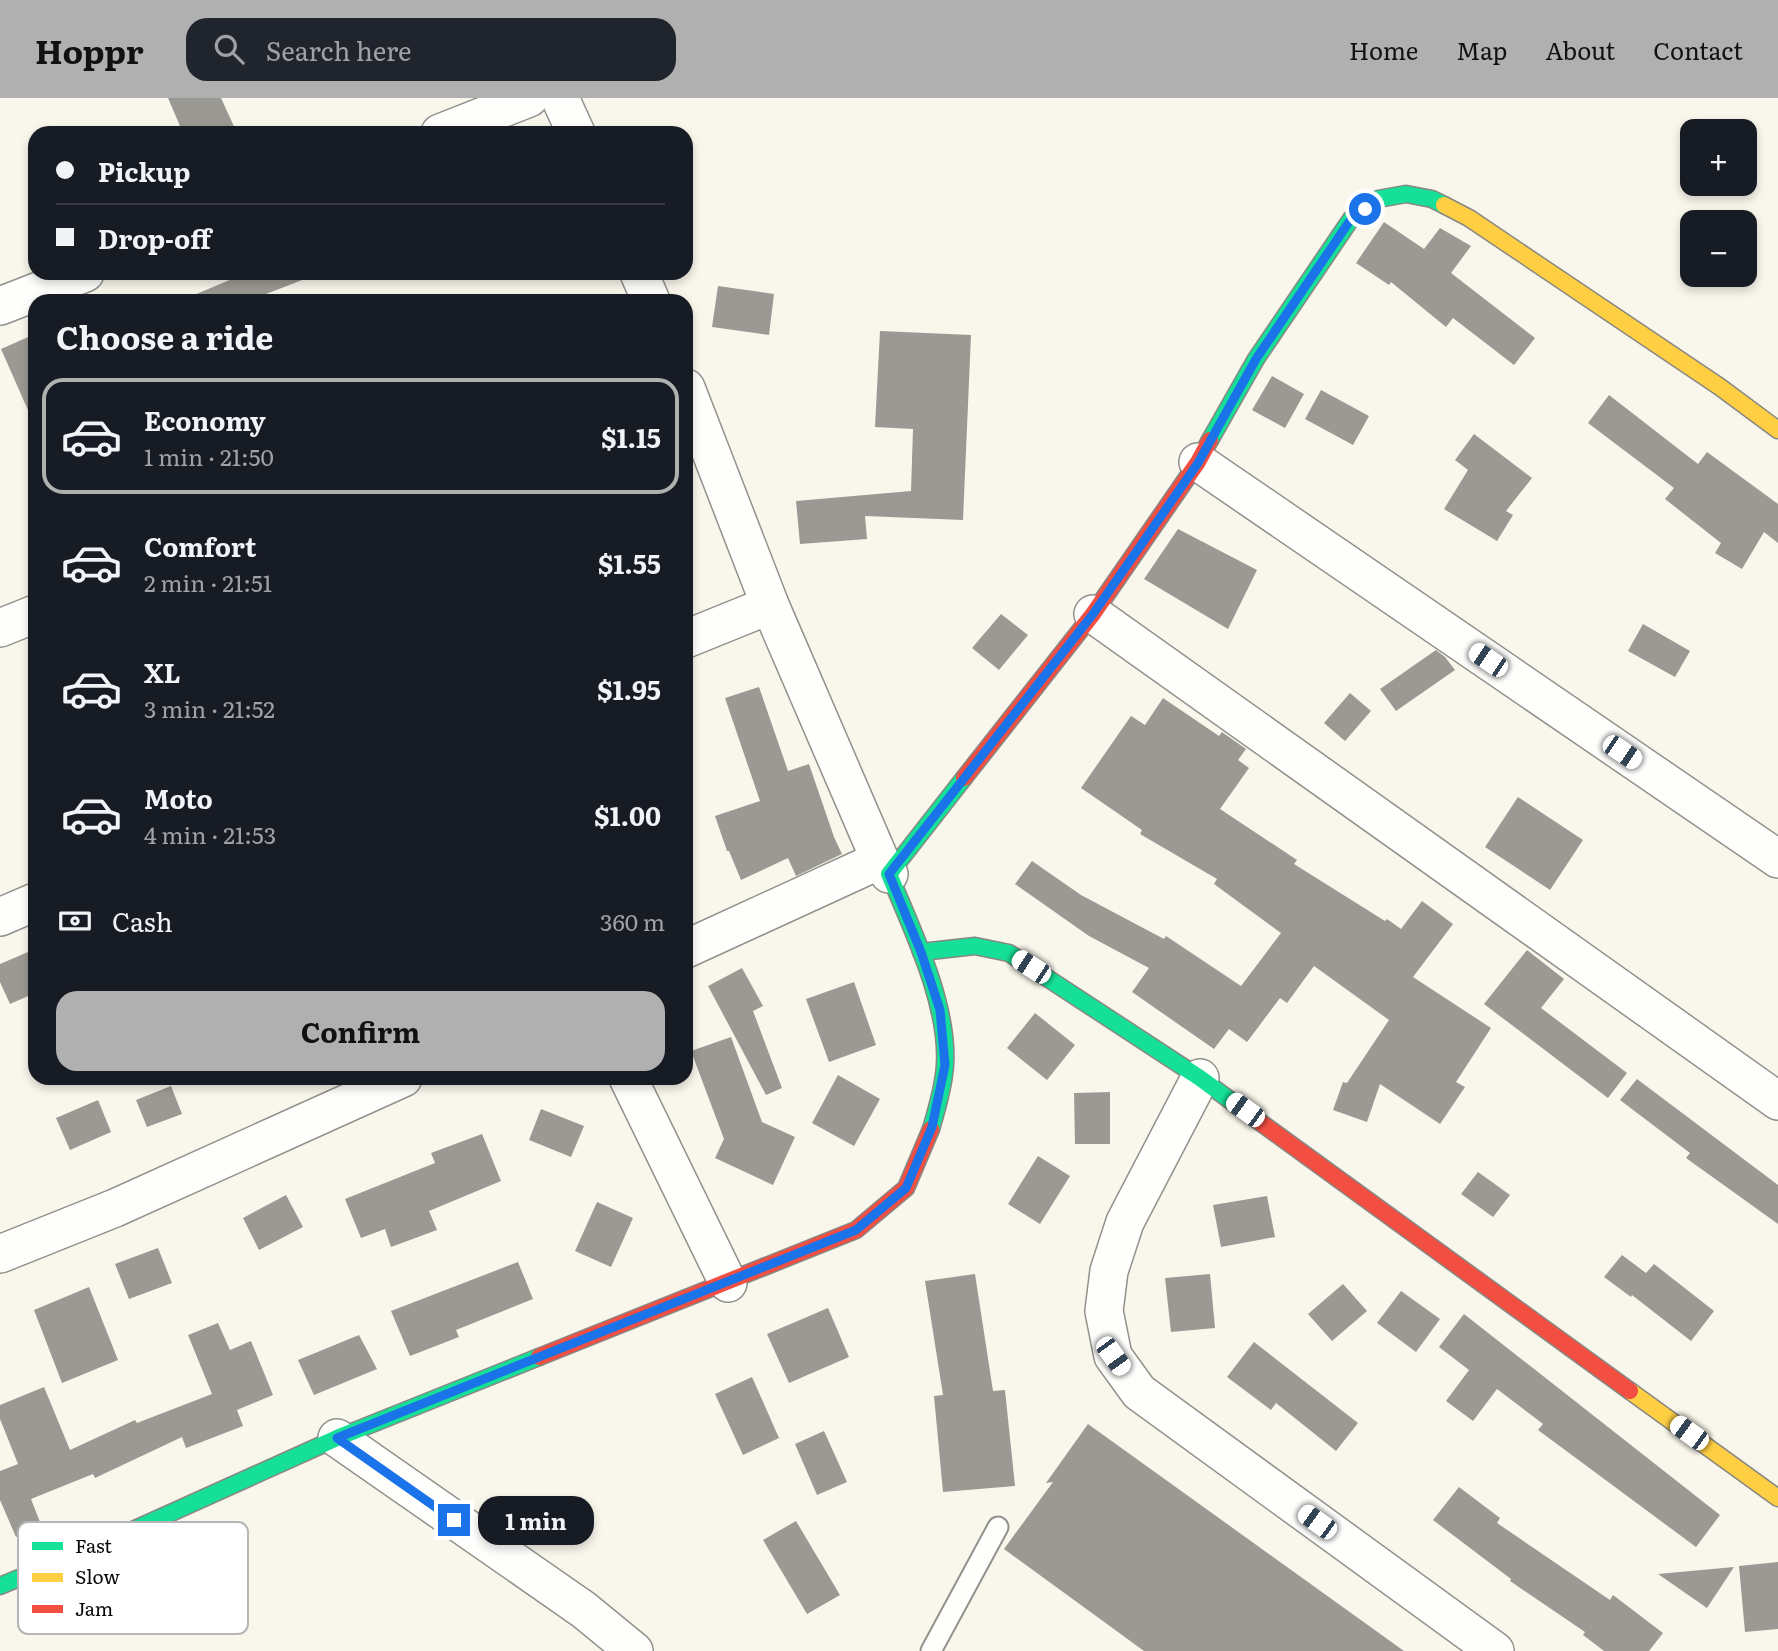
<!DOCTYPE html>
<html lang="en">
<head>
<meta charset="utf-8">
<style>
	body { margin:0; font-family:Literata,serif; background:#20242c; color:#f1f3f6; height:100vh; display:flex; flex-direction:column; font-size:26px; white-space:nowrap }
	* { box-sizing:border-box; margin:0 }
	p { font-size:23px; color:#9ea1a6 }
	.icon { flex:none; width:38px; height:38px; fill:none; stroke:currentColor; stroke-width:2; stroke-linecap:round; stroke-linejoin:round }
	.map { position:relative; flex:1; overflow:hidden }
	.details { position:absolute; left:28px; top:196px; width:665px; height:791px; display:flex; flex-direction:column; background:#171b24; border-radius:21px; box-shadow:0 4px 10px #0003 }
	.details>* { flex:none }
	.banner { position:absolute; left:28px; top:28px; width:665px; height:154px; border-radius:21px; box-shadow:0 4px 10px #0003; display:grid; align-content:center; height:154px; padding:0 28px; background:#171b24 }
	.buttons { position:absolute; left:1680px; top:21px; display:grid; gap:14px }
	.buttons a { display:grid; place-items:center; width:77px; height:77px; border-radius:14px; background:#171b24; box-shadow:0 4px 10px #0003; font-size:35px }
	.end { position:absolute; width:32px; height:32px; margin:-16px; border:9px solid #1a73e8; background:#fff; box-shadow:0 0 0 4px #fff }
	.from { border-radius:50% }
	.bubble { position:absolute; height:49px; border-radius:21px; background:#171b24; box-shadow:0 4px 10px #0003; font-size:23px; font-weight:700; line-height:49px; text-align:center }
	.car { position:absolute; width:21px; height:42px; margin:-21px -10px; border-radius:9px; box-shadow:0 0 5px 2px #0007; background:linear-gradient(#fff 24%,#345 0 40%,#fff 0 76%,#345 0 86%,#fff 0) }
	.banner b { display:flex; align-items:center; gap:24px; height:66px; font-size:26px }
	.banner b+b { border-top:2px solid #363941 }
	.banner i { width:18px; height:18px; background:#f1f3f6 }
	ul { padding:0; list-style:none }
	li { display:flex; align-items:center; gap:21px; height:116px; margin:0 14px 10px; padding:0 14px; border:4px solid transparent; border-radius:21px }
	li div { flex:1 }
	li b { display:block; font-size:26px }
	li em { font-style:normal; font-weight:700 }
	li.on { border-color:#afb0af }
	li>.icon { width:63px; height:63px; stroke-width:1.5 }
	h2 { padding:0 28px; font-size:32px; line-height:84px }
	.pay { display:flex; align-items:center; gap:18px; height:77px; padding:0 28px; font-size:26px }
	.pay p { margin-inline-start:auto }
	.cta { display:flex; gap:14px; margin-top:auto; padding:14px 28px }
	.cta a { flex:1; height:80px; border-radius:21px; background:#afb0af; color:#111; font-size:28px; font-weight:700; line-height:80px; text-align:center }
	header { display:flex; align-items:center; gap:42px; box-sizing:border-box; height:98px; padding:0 35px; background:#afb0af; color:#111 }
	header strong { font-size:33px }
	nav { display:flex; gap:38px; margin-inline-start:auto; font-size:24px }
	.search { width:490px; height:63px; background:#20242c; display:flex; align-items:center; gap:18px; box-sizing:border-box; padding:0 24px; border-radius:21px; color:#9ea1a6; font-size:26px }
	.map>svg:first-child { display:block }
	.building { fill:#9b9993 }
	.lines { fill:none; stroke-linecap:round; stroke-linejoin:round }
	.lane-casing { stroke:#92918c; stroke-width:23 }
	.street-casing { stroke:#92918c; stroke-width:40 }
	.fast-casing { stroke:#888782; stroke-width:19 }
	.slow-casing { stroke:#888782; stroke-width:19 }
	.jam-casing { stroke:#888782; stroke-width:19 }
	.lane { stroke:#fefefc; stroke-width:19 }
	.street { stroke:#fefefc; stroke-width:37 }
	.fast { stroke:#16e098; stroke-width:16 }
	.slow { stroke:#ffcf43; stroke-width:16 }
	.jam { stroke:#f24e42; stroke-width:16 }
	.route { stroke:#1a73e8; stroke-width:9 }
	.key { fill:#fff; stroke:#b6b6b6; stroke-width:2 }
	.key-label { font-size:19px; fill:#0a0a0a }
</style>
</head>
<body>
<header>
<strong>Hoppr</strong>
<div class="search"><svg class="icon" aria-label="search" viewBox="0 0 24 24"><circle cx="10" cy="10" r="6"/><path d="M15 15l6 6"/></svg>Search here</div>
<nav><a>Home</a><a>Map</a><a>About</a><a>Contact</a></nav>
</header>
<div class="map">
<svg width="1778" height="1553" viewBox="0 0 1778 1553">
	<rect width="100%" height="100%" fill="#f9f7ec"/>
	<g class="building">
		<polygon points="168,0 221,0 237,35 183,35"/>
		<polygon points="1384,124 1424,151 1440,130 1471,148 1451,175 1535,240 1514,267 1453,220 1446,229 1391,184 1389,187 1356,165"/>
		<polygon points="246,175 314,175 315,177 248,203 180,203"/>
		<polygon points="718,188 774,196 769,237 712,229"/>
		<polygon points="880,233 971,237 963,422 865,418 867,441 800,446 796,403 911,393 913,331 875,329"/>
		<polygon points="35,236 35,328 1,251"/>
		<polygon points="1272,278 1304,296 1285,330 1252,312"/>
		<polygon points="1321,292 1369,318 1353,347 1305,321"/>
		<polygon points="1609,297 1698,366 1707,354 1778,406 1778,445 1764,434 1742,471 1715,455 1721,445 1665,401 1674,390 1588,325"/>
		<polygon points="1474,336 1532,380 1506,413 1513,417 1497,443 1444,411 1468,372 1455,362"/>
		<polygon points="1178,431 1257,472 1228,531 1144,481"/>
		<polygon points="1001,516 1028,537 999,572 972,550"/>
		<polygon points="1643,526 1690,553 1675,579 1628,553"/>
		<polygon points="1436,552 1445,559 1455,572 1396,613 1380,591"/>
		<polygon points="759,589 788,673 809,666 834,739 842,756 796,778 788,760 741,782 729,753 727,753 715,718 760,703 725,600"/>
		<polygon points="1350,595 1371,613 1345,643 1324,625"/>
		<polygon points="1163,600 1219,638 1222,634 1246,651 1238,662 1249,670 1220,711 1297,762 1294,766 1385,823 1387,821 1401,831 1422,803 1453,826 1413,879 1491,930 1456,984 1465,989 1440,1026 1380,986 1367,1024 1333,1012 1343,984 1347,985 1389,922 1314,868 1287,905 1280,900 1247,944 1229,931 1214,951 1132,894 1149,870 1089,838 1015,786 1032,763 1081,797 1164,841 1166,838 1241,888 1281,835 1214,786 1217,781 1140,736 1142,732 1081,690 1131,618 1145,627"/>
		<polygon points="1518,699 1583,742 1550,792 1485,749"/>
		<polygon points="35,851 35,895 10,906 0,884 0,866"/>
		<polygon points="1527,852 1564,881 1541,910 1627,975 1608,1000 1484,906"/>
		<polygon points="742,870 763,908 753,913 782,990 766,997 708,888"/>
		<polygon points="854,884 876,947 829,964 806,901"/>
		<polygon points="1035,915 1075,947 1047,982 1007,950"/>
		<polygon points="731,939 762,1024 795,1039 773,1087 715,1060 724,1041 691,953"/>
		<polygon points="838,977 880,1001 854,1048 812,1025"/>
		<polygon points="1637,981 1778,1087 1778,1126 1686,1060 1690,1055 1620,1002"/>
		<polygon points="171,988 182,1016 147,1029 136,1002"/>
		<polygon points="1110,994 1110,1046 1075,1046 1074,995"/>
		<polygon points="98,1002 111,1034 70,1052 56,1020"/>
		<polygon points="541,1011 584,1028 571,1059 529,1042"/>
		<polygon points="482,1036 501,1083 429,1113 437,1132 391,1149 385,1131 361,1140 345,1101 435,1065 431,1055"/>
		<polygon points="1038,1058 1070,1078 1040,1126 1008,1106"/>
		<polygon points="1478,1074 1510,1097 1493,1119 1461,1096"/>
		<polygon points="286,1097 303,1129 259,1152 243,1120"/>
		<polygon points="1267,1098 1275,1139 1221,1149 1213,1107"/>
		<polygon points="597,1104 633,1120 611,1169 575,1153"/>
		<polygon points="158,1150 172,1185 129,1201 115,1166"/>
		<polygon points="1622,1157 1646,1175 1654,1166 1714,1213 1691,1243 1632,1197 1631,1199 1604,1179"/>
		<polygon points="518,1164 533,1201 456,1232 459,1239 410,1258 391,1213"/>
		<polygon points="975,1176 993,1293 1005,1292 1015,1388 943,1394 934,1298 943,1297 925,1183"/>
		<polygon points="1210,1176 1215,1230 1171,1234 1165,1180"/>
		<polygon points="1343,1186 1367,1213 1332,1243 1308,1216"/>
		<polygon points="89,1189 118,1262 62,1285 34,1212"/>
		<polygon points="1401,1193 1440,1221 1416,1254 1377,1225"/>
		<polygon points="828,1210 849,1259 789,1285 767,1236"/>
		<polygon points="1464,1216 1720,1417 1696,1449 1538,1332 1543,1326 1497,1291 1473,1323 1446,1303 1469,1272 1439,1249"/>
		<polygon points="218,1225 230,1252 251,1243 273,1297 237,1312 243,1328 186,1350 182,1339 95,1380 93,1376 31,1401 42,1429 16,1439 0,1402 0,1373 18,1366 0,1321 0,1307 44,1289 70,1352 135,1322 137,1325 212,1296 188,1237"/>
		<polygon points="359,1237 377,1271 314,1297 298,1262"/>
		<polygon points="1254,1244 1358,1325 1336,1353 1276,1305 1271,1312 1227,1279"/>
		<polygon points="752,1279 779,1340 743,1357 715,1296"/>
		<polygon points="1088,1326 1404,1553 1144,1553 1004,1451 1053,1384 1046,1385"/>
		<polygon points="824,1333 847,1384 817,1397 795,1346"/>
		<polygon points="1459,1389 1500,1420 1497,1425 1610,1502 1613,1497 1663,1535 1649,1553 1604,1553 1583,1537 1585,1534 1510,1483 1511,1481 1433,1422"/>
		<polygon points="796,1423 840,1497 807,1516 763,1442"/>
		<polygon points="1778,1464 1778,1531 1745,1534 1739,1468"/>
		<polygon points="1734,1469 1707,1510 1658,1476"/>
	</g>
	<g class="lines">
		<defs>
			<polyline id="lane" points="931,1553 998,1429"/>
			<g id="street">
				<polyline points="560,0 576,35"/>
				<polyline points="440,35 529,0"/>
				<polyline points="639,175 651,203"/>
				<polyline points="0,208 85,175"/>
				<polyline points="686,290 770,507 880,762 889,776"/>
				<polyline points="1198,364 1778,761"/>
				<polyline points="1093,516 1778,1003"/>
				<polyline points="0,530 35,516"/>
				<polyline points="686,541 770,507"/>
				<polyline points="0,819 35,804"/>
				<polyline points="686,851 880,762"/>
				<polyline points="628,980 728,1185"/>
				<polyline points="1200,980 1125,1124 1109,1173 1104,1213 1113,1258 1139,1294 1495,1553"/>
				<polyline points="0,1156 115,1110 403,980"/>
				<polyline points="337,1340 584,1512 634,1553"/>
			</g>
			<g id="fast">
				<polyline points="1210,342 1256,261 1351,121 1378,101 1406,96 1432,101 1444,107"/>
				<polyline points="921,854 975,848 1009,855 1200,980 1242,1011"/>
				<path d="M931,1031c6,-20 13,-44 14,-64 4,-60 -33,-136 -56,-191l75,-96"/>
				<polyline points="0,1488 133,1432 337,1340 539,1259"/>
			</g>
			<g id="slow">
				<polyline points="1444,107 1469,120 1720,289 1778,332"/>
				<polyline points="1630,1293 1778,1400"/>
			</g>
			<g id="jam">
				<polyline points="964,680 1093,516 1198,364 1210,342"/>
				<polyline points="1242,1011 1630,1293"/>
				<polyline points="539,1259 856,1132 906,1090 931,1031"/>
			</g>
		</defs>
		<use href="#lane" class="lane-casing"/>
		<use href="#street" class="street-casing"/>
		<use href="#fast" class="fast-casing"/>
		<use href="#slow" class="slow-casing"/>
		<use href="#jam" class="jam-casing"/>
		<use href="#lane" class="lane"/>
		<use href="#street" class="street"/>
		<use href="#fast" class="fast"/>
		<use href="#slow" class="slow"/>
		<use href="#jam" class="jam"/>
	</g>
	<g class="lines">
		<polyline class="route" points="454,1422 337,1340 856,1132 906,1090 932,1029 945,967 940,912 921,854 889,776 1093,516 1198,365 1256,261 1351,121 1365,111"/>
	</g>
	<rect x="18" y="1424" width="230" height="112" rx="10" class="key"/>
	<rect x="32" y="1444" width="31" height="8" fill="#16e098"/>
	<rect x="32" y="1475" width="31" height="9" fill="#ffcf43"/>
	<rect x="32" y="1507" width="31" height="8" fill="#f24e42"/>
	<g class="key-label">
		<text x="75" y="1455">Fast</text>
		<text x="75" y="1486">Slow</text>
		<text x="75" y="1518">Jam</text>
	</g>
</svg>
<div class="buttons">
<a>+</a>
<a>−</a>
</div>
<i class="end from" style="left:1365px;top:111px"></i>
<i class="end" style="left:454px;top:1422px"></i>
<div class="bubble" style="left:478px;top:1398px;width:116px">1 min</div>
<i class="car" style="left:1488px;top:562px;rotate:304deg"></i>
<i class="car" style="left:1622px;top:654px;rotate:124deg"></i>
<i class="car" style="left:1031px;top:869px;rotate:303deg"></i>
<i class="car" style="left:1245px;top:1012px;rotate:306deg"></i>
<i class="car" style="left:1113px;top:1258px;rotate:144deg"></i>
<i class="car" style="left:1689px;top:1335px;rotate:306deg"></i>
<i class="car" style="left:1317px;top:1424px;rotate:306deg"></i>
<div class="banner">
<b><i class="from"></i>Pickup</b>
<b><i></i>Drop-off</b>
</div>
<section class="details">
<h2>Choose a ride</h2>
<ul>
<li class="on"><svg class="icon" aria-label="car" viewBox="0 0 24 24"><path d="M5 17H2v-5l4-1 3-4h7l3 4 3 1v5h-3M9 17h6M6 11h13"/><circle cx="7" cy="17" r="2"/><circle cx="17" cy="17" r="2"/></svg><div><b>Economy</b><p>1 min · 21:50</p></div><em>$1.15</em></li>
<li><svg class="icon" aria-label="car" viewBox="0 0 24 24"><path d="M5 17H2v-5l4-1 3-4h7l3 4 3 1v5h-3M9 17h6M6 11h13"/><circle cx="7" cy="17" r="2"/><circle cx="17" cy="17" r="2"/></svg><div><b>Comfort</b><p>2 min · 21:51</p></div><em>$1.55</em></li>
<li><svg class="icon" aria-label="car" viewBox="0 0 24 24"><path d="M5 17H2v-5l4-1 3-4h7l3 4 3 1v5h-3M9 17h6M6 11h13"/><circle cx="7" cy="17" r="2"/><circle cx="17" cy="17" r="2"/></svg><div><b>XL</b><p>3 min · 21:52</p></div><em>$1.95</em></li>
<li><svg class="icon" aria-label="car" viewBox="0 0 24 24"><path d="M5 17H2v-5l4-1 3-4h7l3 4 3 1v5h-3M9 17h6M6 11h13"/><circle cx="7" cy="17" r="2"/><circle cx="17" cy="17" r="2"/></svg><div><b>Moto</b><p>4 min · 21:53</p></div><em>$1.00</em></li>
</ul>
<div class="pay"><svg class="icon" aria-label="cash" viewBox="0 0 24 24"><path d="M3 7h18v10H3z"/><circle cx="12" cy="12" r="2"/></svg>Cash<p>360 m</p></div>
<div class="cta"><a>Confirm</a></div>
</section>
</div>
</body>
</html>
